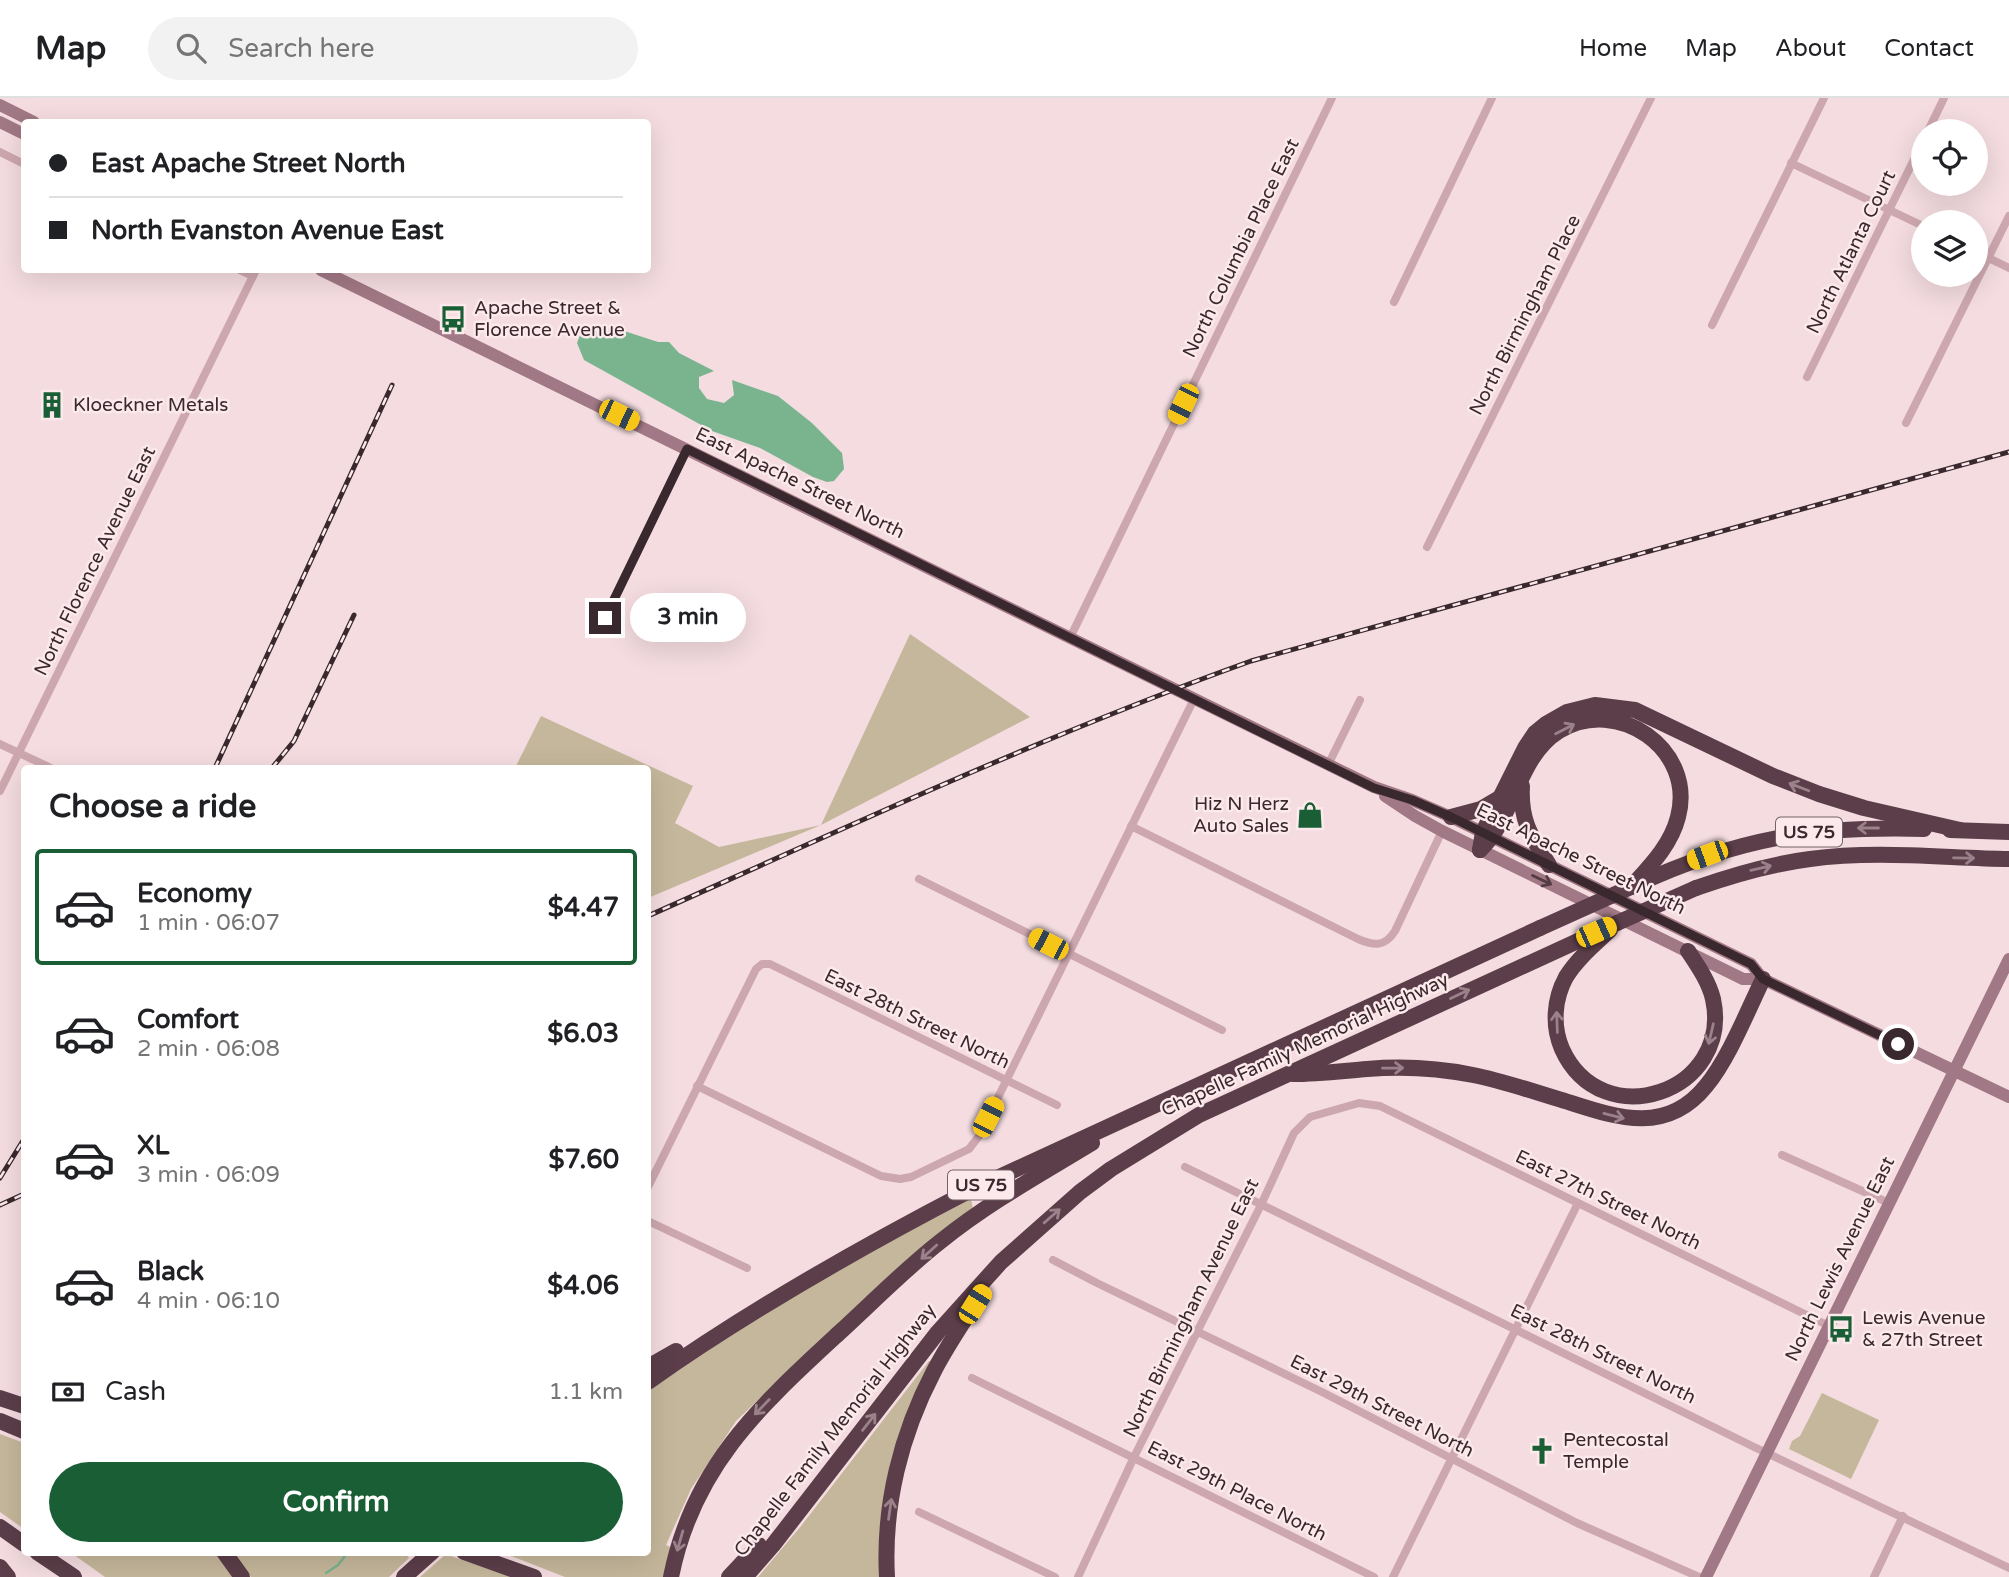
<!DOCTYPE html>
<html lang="en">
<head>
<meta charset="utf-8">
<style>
	body { margin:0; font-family:"Varela Round",sans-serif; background:#f2f2f2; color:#202124; height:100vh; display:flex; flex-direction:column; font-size:26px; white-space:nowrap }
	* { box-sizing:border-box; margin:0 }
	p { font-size:23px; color:#757577 }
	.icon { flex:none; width:38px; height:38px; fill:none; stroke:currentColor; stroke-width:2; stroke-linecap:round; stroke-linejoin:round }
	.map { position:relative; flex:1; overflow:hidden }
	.drawer { position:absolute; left:21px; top:667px; width:630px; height:791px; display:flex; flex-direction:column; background:#fff; border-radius:7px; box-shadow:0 7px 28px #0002 }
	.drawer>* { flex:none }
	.guide { position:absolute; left:21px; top:21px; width:630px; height:154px; border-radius:7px; box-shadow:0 7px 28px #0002; display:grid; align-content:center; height:154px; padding:0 28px; background:#fff }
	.buttons { position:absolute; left:1911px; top:21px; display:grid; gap:14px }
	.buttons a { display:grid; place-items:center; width:77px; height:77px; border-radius:50%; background:#fff; box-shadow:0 7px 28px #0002; font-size:35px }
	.end { position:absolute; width:32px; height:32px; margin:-16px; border:9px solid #39282e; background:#fff; box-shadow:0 0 0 4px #fff }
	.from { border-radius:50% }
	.bubble { position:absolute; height:49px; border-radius:24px; background:#fff; box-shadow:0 7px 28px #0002; font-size:23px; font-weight:700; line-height:49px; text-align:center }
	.car { position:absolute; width:21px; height:42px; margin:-21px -10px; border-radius:9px; box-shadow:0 0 5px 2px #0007; background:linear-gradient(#f5c518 24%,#345 0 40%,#f5c518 0 76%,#345 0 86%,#f5c518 0) }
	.guide b { display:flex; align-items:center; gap:24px; height:66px; font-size:26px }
	.guide b+b { border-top:2px solid #e0e0e0 }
	.guide i { width:18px; height:18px; background:#202124 }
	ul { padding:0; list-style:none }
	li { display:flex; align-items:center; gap:21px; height:116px; margin:0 14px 10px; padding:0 14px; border:4px solid transparent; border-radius:7px }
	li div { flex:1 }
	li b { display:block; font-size:26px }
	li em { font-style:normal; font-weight:700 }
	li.selected { border-color:#1a5e35 }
	li>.icon { width:63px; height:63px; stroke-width:1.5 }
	h2 { padding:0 28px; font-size:32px; line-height:84px }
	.pay { display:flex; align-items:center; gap:18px; height:77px; padding:0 28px; font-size:26px }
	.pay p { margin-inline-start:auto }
	.cta { display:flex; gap:14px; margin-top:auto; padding:14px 28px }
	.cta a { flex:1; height:80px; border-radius:42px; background:#1a5e35; color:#fff; font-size:28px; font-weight:700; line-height:80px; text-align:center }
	header { display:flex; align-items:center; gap:42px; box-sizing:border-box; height:98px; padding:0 35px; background:#fff; border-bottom:2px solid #e0e0e0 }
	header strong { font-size:33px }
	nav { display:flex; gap:38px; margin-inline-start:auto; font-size:24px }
	.search { width:490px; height:63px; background:#f2f2f2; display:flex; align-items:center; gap:18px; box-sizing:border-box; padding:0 24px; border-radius:38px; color:#757577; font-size:26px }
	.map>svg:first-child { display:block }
	.green { fill:#c5b79b }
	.water { fill:#79b48f }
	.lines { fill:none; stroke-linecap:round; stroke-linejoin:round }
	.stream { stroke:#79b48f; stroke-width:2.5 }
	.street { stroke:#cda7af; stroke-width:8 }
	.secondary { stroke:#a17885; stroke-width:12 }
	.highway { stroke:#5b3e49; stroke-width:16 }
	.rail-casing { stroke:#39282e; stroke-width:5 }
	.rail { stroke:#fbe9ec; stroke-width:2.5; stroke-dasharray:8; stroke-linecap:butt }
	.highway-bridge { stroke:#5b3e49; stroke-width:16 }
	.oneway { stroke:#9b828a }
	.oneway2 { stroke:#533c44 }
	.route { stroke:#39282e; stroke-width:9 }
	.labels { text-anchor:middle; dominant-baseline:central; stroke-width:5; stroke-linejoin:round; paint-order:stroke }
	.shield { fill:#fbe9ec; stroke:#736267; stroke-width:2 }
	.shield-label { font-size:18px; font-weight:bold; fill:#39282e }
	.street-label { font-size:19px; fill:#39282e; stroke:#fbe9ec }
	.poi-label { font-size:19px; fill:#39282e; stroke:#fbe9ec; text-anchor:start }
</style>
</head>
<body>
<header>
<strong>Map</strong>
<div class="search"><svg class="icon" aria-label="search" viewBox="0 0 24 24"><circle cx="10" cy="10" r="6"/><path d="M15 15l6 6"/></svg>Search here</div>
<nav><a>Home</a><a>Map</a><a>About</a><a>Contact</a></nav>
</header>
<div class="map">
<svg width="2009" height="1479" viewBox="0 0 2009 1479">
	<rect width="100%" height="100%" fill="#f4dce0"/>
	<g class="green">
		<polygon points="910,536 1030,619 821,727 648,800 648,670 515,670 541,618 693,688 675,725 719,749 821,727"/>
		<polygon points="971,1101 973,1111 783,1278 736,1323 691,1391 666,1447 670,1449 664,1479 565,1479 501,1454 648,1454 648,1293 778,1206 866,1156"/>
		<polygon points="929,1263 933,1265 912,1308 881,1479 758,1479 801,1428"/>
		<polygon points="1822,1295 1879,1322 1851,1381 1789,1351 1792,1343 1800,1338"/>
		<polygon points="0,1336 24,1345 24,1431 0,1414"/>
		<polygon points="70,1454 215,1454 234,1479 105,1479"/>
		<polygon points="233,1454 405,1454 409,1460 389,1479 251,1479"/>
		<polygon points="445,1457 451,1458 511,1479 420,1479"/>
	</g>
	<polygon class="water" points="597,230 615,230 658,244 669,244 679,255 714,273 699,279 699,290 707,301 724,305 734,297 732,282 778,298 812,325 842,355 844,371 834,383 827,384 813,379 760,350 712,333 584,262 577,245 582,232"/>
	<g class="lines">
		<polyline class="stream" points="326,1475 338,1467 345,1458"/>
		<g class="street">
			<polyline points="1928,33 1944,0"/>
			<polyline points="0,54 24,66"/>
			<polyline points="1791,65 1923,128"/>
			<polyline points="1976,154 2009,170"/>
			<polyline points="240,172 253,178"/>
			<polyline points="1394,204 1492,0"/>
			<polyline points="1712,227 1824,0"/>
			<polyline points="1807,279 1923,43"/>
			<polyline points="1906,325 2009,118"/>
			<polyline points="1427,449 1651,0"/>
			<polyline points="605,520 687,351"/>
			<polyline points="1070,540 1332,0"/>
			<polyline points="0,646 51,670"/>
			<polyline points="1328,667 1360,602"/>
			<polyline points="0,693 256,172"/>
			<path d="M1131,728l227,113c16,7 27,8 37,-8l47,-100"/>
			<polyline points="919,781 1222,932"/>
			<polyline points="697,988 881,1078 900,1081 911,1079 969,1051 979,1038 1194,601"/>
			<polyline points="1782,1057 1889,1105"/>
			<polyline points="1185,1069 1752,1348 2009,1470"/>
			<polyline points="648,1089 756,871 762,866 770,866 1057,1007"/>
			<polyline points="648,1123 747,1170"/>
			<polyline points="1053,1162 1097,1185 1322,1294 1577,1425 1699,1479"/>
			<polyline points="972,1280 1374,1479"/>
			<polyline points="919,1414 1055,1479"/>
			<polyline points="1078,1479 1134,1359 1261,1107 1294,1035 1310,1019 1359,1005 1380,1008 1829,1228"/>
			<polyline points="1393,1479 1578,1105"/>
			<polyline points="1874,1479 1903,1418"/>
		</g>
		<g class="secondary">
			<polyline points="0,7 34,24"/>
			<polyline points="0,24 24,36"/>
			<polyline points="321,172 1374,689 1412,702 1451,719 1751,866 1763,881 2009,999"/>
			<polyline points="1385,698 1415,718 1442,733 1743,881 1763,881"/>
			<polyline points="1706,1479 2009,861"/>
		</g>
		<g class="highway">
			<path d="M1522,688c-2,35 9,50 27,79"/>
			<polyline points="1451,719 1481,711 1498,701"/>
			<polyline points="1950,732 2009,734"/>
			<polyline points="1480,752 1483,734 1525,650 1535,635 1546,626 1567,614 1595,607 1635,612 1773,678 1819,696 1864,710 1960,732"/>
			<path d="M1480,752c35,-33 37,-93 79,-119 58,-36 137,18 119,86 -7,28 -28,49 -47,70"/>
			<path d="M1636,787c102,-47 176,-59 288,-56"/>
			<path d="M1696,790c37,-13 75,-24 114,-29 66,-9 133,-1 199,0"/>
			<path d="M1610,832c-15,14 -33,29 -44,47 -12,22 -14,49 -4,72 40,88 171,43 151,-50 -4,-17 -15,-33 -25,-48"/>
			<path d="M1293,976c25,0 49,-3 74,-5 35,-3 71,-1 106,6 31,6 61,17 92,26 50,16 101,35 141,-15 23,-28 41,-74 57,-107"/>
			<polyline points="648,1269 676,1253"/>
			<path d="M648,1284c102,-72 211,-134 323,-192l569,-262"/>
			<polyline points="0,1300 24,1308"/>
			<polyline points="0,1323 24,1333"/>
			<polyline points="0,1429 24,1446"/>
			<polyline points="37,1454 74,1479"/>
			<polyline points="224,1454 242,1479"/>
			<polyline points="464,1454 534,1479"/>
			<polyline points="0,1469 8,1479"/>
			<polyline points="404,1479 432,1454"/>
			<path d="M671,1479c22,-111 89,-171 168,-244 34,-31 66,-64 102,-92 47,-38 100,-67 151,-98"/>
			<polyline points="729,1479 759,1447"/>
			<polyline points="745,1479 773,1447 938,1234 1001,1164 1080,1094 1111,1071 1199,1017 1617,825"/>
			<path d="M887,1479c-4,-72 14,-143 47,-206 14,-27 32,-53 48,-78"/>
		</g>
		<defs>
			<g id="rail">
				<polyline points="215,670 392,287"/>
				<polyline points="272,670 294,643 354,517"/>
				<path d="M648,818c199,-89 397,-181 603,-255l758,-209"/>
				<polyline points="0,1080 24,1041"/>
				<polyline points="0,1107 24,1096"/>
			</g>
		</defs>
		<use href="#rail" class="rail-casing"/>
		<use href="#rail" class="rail"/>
		<g class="highway-bridge">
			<polyline points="1617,825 1696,790"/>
			<polyline points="1540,830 1631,789"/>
		</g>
	</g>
	<defs><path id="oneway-shaft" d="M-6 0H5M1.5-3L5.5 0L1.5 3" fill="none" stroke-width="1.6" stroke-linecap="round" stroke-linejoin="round" transform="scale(1.75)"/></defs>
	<g class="oneway">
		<use href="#oneway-shaft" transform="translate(1565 631) rotate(-27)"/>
		<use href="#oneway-shaft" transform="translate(1799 689) rotate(-159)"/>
		<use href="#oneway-shaft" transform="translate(1868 730) rotate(180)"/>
		<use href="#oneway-shaft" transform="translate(1964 760) rotate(1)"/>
		<use href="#oneway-shaft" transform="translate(1761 770) rotate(-13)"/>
		<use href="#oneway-shaft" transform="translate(1460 896) rotate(-25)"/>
		<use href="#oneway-shaft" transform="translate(1557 924) rotate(-92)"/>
		<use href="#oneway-shaft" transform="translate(1711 936) rotate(103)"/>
		<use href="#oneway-shaft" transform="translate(1393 970) rotate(-1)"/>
		<use href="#oneway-shaft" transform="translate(1614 1018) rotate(14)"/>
		<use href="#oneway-shaft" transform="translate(1052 1118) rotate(-41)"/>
		<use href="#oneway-shaft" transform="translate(929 1154) rotate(138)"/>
		<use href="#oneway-shaft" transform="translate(762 1309) rotate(134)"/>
		<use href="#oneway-shaft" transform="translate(869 1324) rotate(-52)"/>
		<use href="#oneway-shaft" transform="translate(890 1411) rotate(-82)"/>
		<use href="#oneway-shaft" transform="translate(680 1443) rotate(106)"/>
	</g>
	<use class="oneway2" href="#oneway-shaft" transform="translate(1542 782) rotate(26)"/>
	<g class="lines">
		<polyline class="route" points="605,520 687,351 1374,690 1412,702 1451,719 1751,866 1763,881 1898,946"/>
	</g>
	<defs>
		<symbol id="bus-bare" viewBox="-9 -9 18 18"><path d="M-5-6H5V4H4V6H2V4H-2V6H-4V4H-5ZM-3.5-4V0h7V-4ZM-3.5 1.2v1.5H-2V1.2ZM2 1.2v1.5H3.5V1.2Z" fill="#1a5e35" stroke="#fbe9ec" stroke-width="2.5" paint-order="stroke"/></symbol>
		<symbol id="building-bare" viewBox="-9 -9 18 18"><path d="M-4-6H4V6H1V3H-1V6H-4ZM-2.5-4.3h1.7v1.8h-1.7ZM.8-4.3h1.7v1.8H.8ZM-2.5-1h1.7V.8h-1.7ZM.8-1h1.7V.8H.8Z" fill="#1a5e35" stroke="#fbe9ec" stroke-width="2.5" paint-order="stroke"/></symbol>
		<symbol id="shop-bare" viewBox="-9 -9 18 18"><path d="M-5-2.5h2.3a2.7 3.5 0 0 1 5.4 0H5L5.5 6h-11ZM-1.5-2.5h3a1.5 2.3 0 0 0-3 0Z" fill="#1a5e35" stroke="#fbe9ec" stroke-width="2.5" paint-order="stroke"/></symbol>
		<symbol id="church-bare" viewBox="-9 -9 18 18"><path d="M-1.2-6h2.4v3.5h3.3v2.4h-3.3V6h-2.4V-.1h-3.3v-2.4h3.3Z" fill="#1a5e35" stroke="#fbe9ec" stroke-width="2.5" paint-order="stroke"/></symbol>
	</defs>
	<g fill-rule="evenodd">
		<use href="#bus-bare" x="434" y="202" width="38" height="38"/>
		<use href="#building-bare" x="33" y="288" width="38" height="38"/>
		<use href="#shop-bare" x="1291" y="698" width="38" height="38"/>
		<use href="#bus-bare" x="1822" y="1212" width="38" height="38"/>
		<use href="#church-bare" x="1523" y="1334" width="38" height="38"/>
	</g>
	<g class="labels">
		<g class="shield">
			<rect x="1776" y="719.5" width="66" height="29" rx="5"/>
			<rect x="948" y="1072.5" width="66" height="29" rx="5"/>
		</g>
		<g class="shield-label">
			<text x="1809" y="734">US 75</text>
			<text x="981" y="1087">US 75</text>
		</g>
		<g class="street-label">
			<text transform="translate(1241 150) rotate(-64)">North Columbia Place East</text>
			<text transform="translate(1851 154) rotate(-64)">North Atlanta Court</text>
			<text transform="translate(1525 217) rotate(-63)">North Birmingham Place</text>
			<text transform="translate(800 385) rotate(26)">East Apache Street North</text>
			<text transform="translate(95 463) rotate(-64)">North Florence Avenue East</text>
			<text transform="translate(1581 761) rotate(26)">East Apache Street North</text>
			<text transform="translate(917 921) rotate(26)">East 28th Street North</text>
			<text transform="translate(1305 947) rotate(-25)">Chapelle Family Memorial Highway</text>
			<text transform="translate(1608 1102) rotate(26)">East 27th Street North</text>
			<text transform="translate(1840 1161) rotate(-64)">North Lewis Avenue East</text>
			<text transform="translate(1191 1210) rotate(-64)">North Birmingham Avenue East</text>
			<text transform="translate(1603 1256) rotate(26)">East 28th Street North</text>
			<text transform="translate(1382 1308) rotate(27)">East 29th Street North</text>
			<text transform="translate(835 1332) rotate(-52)">Chapelle Family Memorial Highway</text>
			<text transform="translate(1237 1393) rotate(27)">East 29th Place North</text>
		</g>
		<g class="poi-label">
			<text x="474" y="210">Apache Street &amp;<tspan x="474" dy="22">Florence Avenue</tspan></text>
			<text x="73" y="307">Kloeckner Metals</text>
			<text x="1289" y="706" text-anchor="end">Hiz N Herz<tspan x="1289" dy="22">Auto Sales</tspan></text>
			<text x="1862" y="1220">Lewis Avenue<tspan x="1862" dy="22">&amp; 27th Street</tspan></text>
			<text x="1563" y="1342">Pentecostal<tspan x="1563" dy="22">Temple</tspan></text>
		</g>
	</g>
</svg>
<div class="buttons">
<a><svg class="icon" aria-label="locate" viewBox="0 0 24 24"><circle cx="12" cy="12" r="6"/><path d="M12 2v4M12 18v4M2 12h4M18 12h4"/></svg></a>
<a><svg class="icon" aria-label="layers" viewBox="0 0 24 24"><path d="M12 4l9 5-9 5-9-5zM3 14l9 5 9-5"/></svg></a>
</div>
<i class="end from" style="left:1898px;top:946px"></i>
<i class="end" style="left:605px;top:520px"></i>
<div class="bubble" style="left:630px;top:495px;width:116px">3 min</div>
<i class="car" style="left:1183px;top:306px;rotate:206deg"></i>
<i class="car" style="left:619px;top:317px;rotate:116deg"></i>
<i class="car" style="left:1707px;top:757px;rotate:250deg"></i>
<i class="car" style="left:1596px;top:834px;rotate:66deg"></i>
<i class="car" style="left:1048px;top:846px;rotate:297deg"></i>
<i class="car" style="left:988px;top:1019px;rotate:27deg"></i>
<i class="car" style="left:975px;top:1206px;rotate:32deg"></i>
<div class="guide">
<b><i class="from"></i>East Apache Street North</b>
<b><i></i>North Evanston Avenue East</b>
</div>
<section class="drawer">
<h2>Choose a ride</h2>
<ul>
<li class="selected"><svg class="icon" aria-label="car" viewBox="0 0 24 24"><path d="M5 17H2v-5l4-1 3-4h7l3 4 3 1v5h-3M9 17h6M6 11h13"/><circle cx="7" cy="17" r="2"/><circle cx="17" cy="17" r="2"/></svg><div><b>Economy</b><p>1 min · 06:07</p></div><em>$4.47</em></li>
<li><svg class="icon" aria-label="car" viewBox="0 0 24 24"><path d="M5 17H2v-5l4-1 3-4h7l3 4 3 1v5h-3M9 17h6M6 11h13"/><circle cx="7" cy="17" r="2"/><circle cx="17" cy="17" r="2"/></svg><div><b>Comfort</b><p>2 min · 06:08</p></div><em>$6.03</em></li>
<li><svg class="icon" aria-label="car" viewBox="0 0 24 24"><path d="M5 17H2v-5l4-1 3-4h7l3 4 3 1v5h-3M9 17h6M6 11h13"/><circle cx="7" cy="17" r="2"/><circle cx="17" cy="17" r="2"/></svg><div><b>XL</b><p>3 min · 06:09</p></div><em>$7.60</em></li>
<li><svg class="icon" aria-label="car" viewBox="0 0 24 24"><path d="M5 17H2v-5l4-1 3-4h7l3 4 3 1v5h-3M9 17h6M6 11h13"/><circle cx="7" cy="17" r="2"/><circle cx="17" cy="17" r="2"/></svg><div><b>Black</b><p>4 min · 06:10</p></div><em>$4.06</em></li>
</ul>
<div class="pay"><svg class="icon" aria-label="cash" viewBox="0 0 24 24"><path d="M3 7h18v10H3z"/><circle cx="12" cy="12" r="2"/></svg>Cash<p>1.1 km</p></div>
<div class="cta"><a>Confirm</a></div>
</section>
</div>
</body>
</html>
